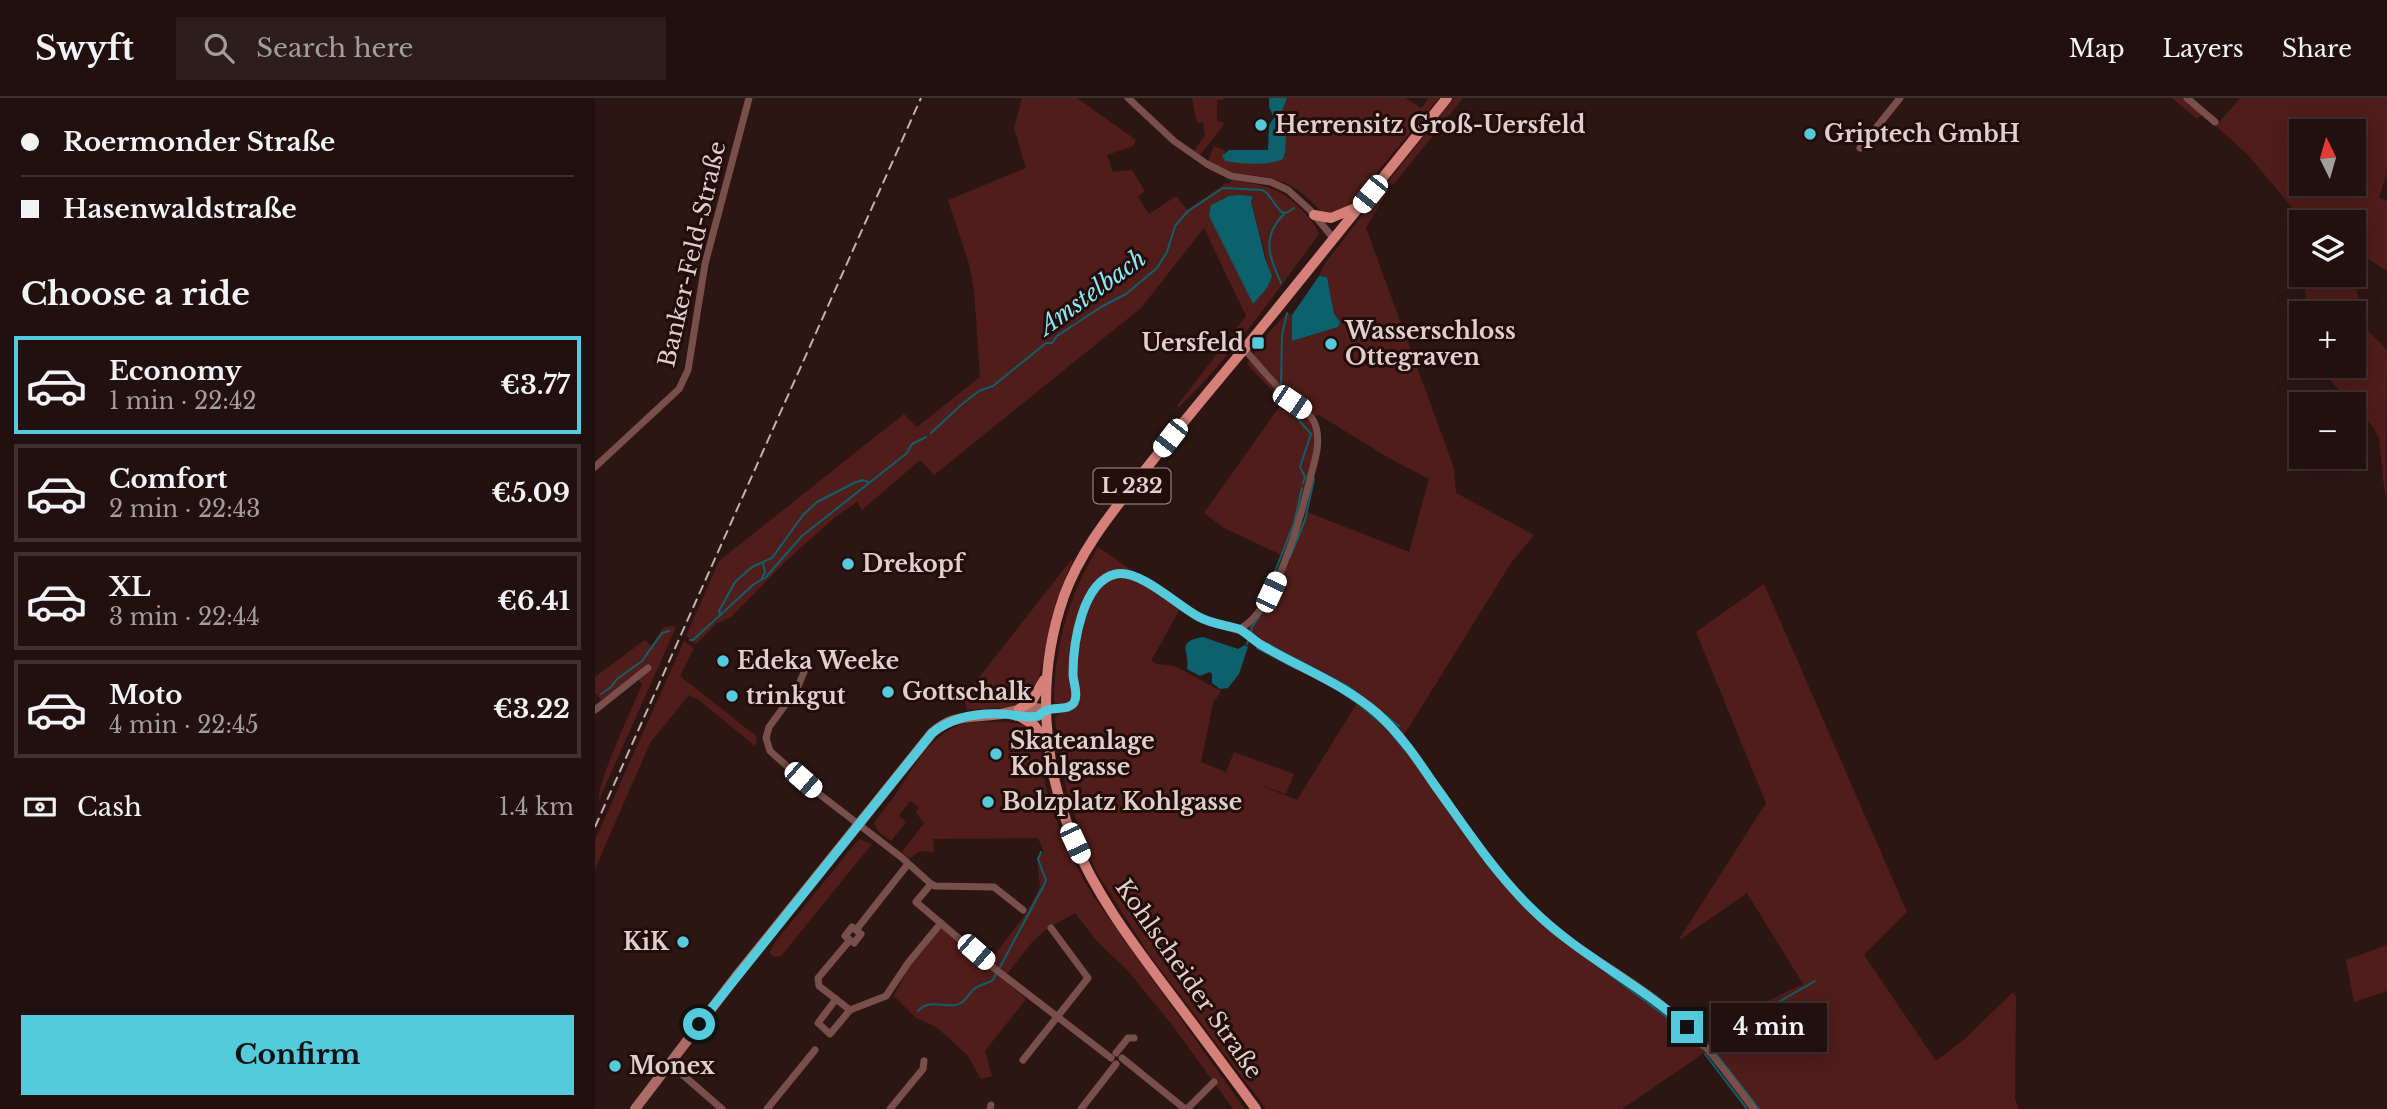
<!DOCTYPE html>
<html lang="en">
<head>
<meta charset="utf-8">
<style>
	body { margin:0; font-family:"Libre Baskerville",serif; background:#2d1e1d; color:#f1f3f6; height:100vh; display:flex; flex-direction:column; font-size:26px; white-space:nowrap }
	* { box-sizing:border-box; margin:0 }
	p { font-size:23px; color:#a29d9e }
	.icon { flex:none; width:38px; height:38px; fill:none; stroke:currentColor; stroke-width:2; stroke-linecap:round; stroke-linejoin:round }
	.map { position:relative; flex:1; overflow:hidden }
	.side { display:flex; flex-direction:column; background:#21100f; width:595px }
	.side>* { flex:none }
	.top-card { display:grid; align-content:center; height:154px; padding:0 21px; background:#21100f }
	.needle { width:46px; rotate:355deg }
	.controls { position:absolute; left:1694px; top:21px; display:grid; gap:14px }
	.controls a { display:grid; place-items:center; width:77px; height:77px; border-radius:0px; background:#21100f; box-shadow:0 4px 18px #0003,0 0 0 2px #3e302f; font-size:35px }
	.end { position:absolute; width:32px; height:32px; margin:-16px; border:9px solid #54cadd; background:#111; box-shadow:0 0 0 4px #111 }
	.from { border-radius:50% }
	.bubble { position:absolute; height:49px; border-radius:0px; background:#21100f; box-shadow:0 4px 18px #0003,0 0 0 2px #3e302f; font-size:23px; font-weight:700; line-height:49px; text-align:center }
	.car { position:absolute; width:21px; height:42px; margin:-21px -10px; border-radius:9px; box-shadow:0 0 5px 2px #0007; background:linear-gradient(#fff 24%,#345 0 40%,#fff 0 76%,#345 0 86%,#fff 0) }
	.top-card b { display:flex; align-items:center; gap:24px; height:66px; font-size:26px }
	.top-card b+b { border-top:2px solid #3e302f }
	.top-card i { width:18px; height:18px; background:#f1f3f6 }
	ul { padding:0; list-style:none }
	li { display:flex; align-items:center; gap:21px; height:98px; margin:0 14px 10px; padding:0 7px; border:4px solid #3e302f; border-radius:0px }
	li div { flex:1 }
	li b { display:block; font-size:26px }
	li em { font-style:normal; font-weight:700 }
	li.on { border-color:#54cadd }
	li>.icon { width:63px; height:63px; stroke-width:1.5 }
	h2 { padding:0 21px; font-size:32px; line-height:84px }
	.pay { display:flex; align-items:center; gap:18px; height:77px; padding:0 21px; font-size:26px }
	.pay p { margin-inline-start:auto }
	.action { display:flex; gap:14px; margin-top:auto; padding:14px 21px }
	.action a { flex:1; height:80px; border-radius:0px; background:#54cadd; color:#111; font-size:28px; font-weight:700; line-height:80px; text-align:center }
	header { display:flex; align-items:center; gap:42px; box-sizing:border-box; height:98px; padding:0 35px; background:#21100f; border-bottom:2px solid #3e302f }
	header strong { font-size:33px }
	nav { display:flex; gap:38px; margin-inline-start:auto; font-size:24px }
	.search { width:490px; height:63px; background:#2d1e1d; display:flex; align-items:center; gap:18px; box-sizing:border-box; padding:0 24px; border-radius:0px; color:#a29d9e; font-size:26px }
	main { display:flex; flex:1; min-height:0 }
	.map>svg:first-child { display:block }
	.green { fill:#501d1a; fill-rule:evenodd }
	.water { fill:#0d616d }
	.lines { fill:none; stroke-linecap:round; stroke-linejoin:round }
	.stream { stroke:#0d616d; stroke-width:2 }
	.street { stroke:#784f4b; stroke-width:7 }
	.secondary { stroke:#ac6b65; stroke-width:10 }
	.primary { stroke:#d58179; stroke-width:10 }
	.rail { stroke:#c3b1af; stroke-width:2; stroke-dasharray:10 5; stroke-linecap:butt }
	.route { stroke:#54cadd; stroke-width:9 }
	.poi-dot { fill:#54cadd; stroke:#220d0b; stroke-width:2.5 }
	.labels { text-anchor:middle; dominant-baseline:central; stroke-width:6; stroke-linejoin:round; paint-order:stroke }
	.shield { fill:#220d0b; stroke:#a79593; stroke-width:2 }
	.shield-label { font-size:21px; font-weight:bold; fill:#e0cfcd }
	.poi-label { font-size:23px; font-weight:bold; fill:#e0cfcd; stroke:#220d0b; text-anchor:start }
	.street-label { font-size:23px; fill:#e0cfcd; stroke:#220d0b }
	.water-label { font-size:24px; font-style:italic; fill:#89e7f7; stroke:#220d0b }
</style>
</head>
<body>
<header>
<strong>Swyft</strong>
<div class="search"><svg class="icon" aria-label="search" viewBox="0 0 24 24"><circle cx="10" cy="10" r="6"/><path d="M15 15l6 6"/></svg>Search here</div>
<nav><a>Map</a><a>Layers</a><a>Share</a></nav>
</header>
<main>
<section class="side">
<div class="top-card">
<b><i class="from"></i>Roermonder Straße</b>
<b><i></i>Hasenwaldstraße</b>
</div>
<h2>Choose a ride</h2>
<ul>
<li class="on"><svg class="icon" aria-label="car" viewBox="0 0 24 24"><path d="M5 17H2v-5l4-1 3-4h7l3 4 3 1v5h-3M9 17h6M6 11h13"/><circle cx="7" cy="17" r="2"/><circle cx="17" cy="17" r="2"/></svg><div><b>Economy</b><p>1 min · 22:42</p></div><em>€3.77</em></li>
<li><svg class="icon" aria-label="car" viewBox="0 0 24 24"><path d="M5 17H2v-5l4-1 3-4h7l3 4 3 1v5h-3M9 17h6M6 11h13"/><circle cx="7" cy="17" r="2"/><circle cx="17" cy="17" r="2"/></svg><div><b>Comfort</b><p>2 min · 22:43</p></div><em>€5.09</em></li>
<li><svg class="icon" aria-label="car" viewBox="0 0 24 24"><path d="M5 17H2v-5l4-1 3-4h7l3 4 3 1v5h-3M9 17h6M6 11h13"/><circle cx="7" cy="17" r="2"/><circle cx="17" cy="17" r="2"/></svg><div><b>XL</b><p>3 min · 22:44</p></div><em>€6.41</em></li>
<li><svg class="icon" aria-label="car" viewBox="0 0 24 24"><path d="M5 17H2v-5l4-1 3-4h7l3 4 3 1v5h-3M9 17h6M6 11h13"/><circle cx="7" cy="17" r="2"/><circle cx="17" cy="17" r="2"/></svg><div><b>Moto</b><p>4 min · 22:45</p></div><em>€3.22</em></li>
</ul>
<div class="pay"><svg class="icon" aria-label="cash" viewBox="0 0 24 24"><path d="M3 7h18v10H3z"/><circle cx="12" cy="12" r="2"/></svg>Cash<p>1.4 km</p></div>
<div class="action"><a>Confirm</a></div>
</section>
<div class="map">
<svg width="1792" height="1011" viewBox="0 0 1792 1011">
	<rect width="100%" height="100%" fill="#2c1614"/>
	<g class="green">
		<path d="M427,0h55l59,42 -3,6 -26,9 6,17 19,-2 13,21 -7,6 11,17 27,-18 11,14 39,-27 3,1 3,-4c30,5 49,7 71,31 6,7 13,14 16,23 -44,60 -87,122 -140,173l-2,-1 69,-90 -42,-88 -63,80 -207,167 -14,-15 -58,50 -5,-8 -23,16 -50,45 -53,54 -15,7 -20,20 -7,-3 2,-2 -5,-3 33,-75 185,-147 13,13 63,-50 -6,-87 -5,-26 -21,-64 78,-32 -12,-40zM643,97l15,3 -2,3 19,72 -3,15 -14,16 -44,-88 14,-18z"/>
		<polygon points="597,0 628,0 628,2 622,2 622,23 630,25 605,57 599,53 610,37 608,25 602,25"/>
		<path d="M692,0h118l17,10 6,-10h11l-85,102 -15,12 -16,1c-12,-11 -24,-25 -40,-31 -24,-10 -54,-4 -75,-21l6,-15 12,5 -2,2 30,10 22,-1 10,-28 -5,-20z"/>
		<polygon points="859,0 868,0 798,87 792,85"/>
		<polygon points="1577,0 1588,0 1607,17 1602,21"/>
		<path d="M1645,0h147v75l-8,24 8,4v70l-27,-17 -7,25 16,53 18,18 -1,154 -7,-65 -5,-11 -57,-62h37v-53h-46l-5,-38h51v-53h-50l-56,-67 -32,-29zM1759,33v53h-53v-53z"/>
		<path d="M789,89l5,2 -23,39 88,240 2,25 78,42 -23,28 -109,175 95,131 37,40 44,36 67,47 58,53 67,-45 33,-16 -56,-91 -69,48 88,-138 -70,-171 68,-48 143,328 -43,43 72,106 30,-23 47,-46 3,5 -1,102 4,10h-272l-40,-58 -85,58h-356l-118,-156 -51,-80 -15,-36 -16,-48 -11,-69 2,-5 14,-13 -6,3 -10,-2 -1,-3c1,-56 15,-105 44,-153l84,58 -31,56 6,3 18,2 46,25 -8,12 -12,59 25,10 8,-20 60,22 -8,20 -29,-10 40,16 62,-100 -115,-66 29,-39 34,-83 102,40 20,-73 -42,-22 -68,-42 -4,1 -12,-14 -5,6c6,6 11,10 14,18 10,31 -18,98 -28,130l-60,-28 -20,-15 81,-114 -6,-1 -32,-34 22,-32 18,-19 5,2v26l46,-14 2,-5 -6,-8 -7,-37 -8,-1 4,-10z"/>
		<polygon points="476,462 478,463 469,483 442,586 427,604 415,609 372,612 370,603 371,596"/>
		<path d="M77,528l4,1 -77,173c-2,-19 34,-92 43,-116l-7,-8 -34,24 -6,-8v-15l50,-37 6,6 13,-19z"/>
		<polygon points="89,543 99,550 85,578 161,638 162,643 160,648 104,602 94,597 55,645 0,771 0,742"/>
		<path d="M410,624c14,1 25,2 33,15 5,9 5,41 9,54 11,38 26,72 47,106l151,212h-12l-60,-83 -45,-55 -32,-31 -21,-27 -30,17 -13,12 -29,37 23,20 -41,52 7,25 -11,3 -13,-23 -20,-19 -14,-11 -18,-8 -22,-22 13,-26 34,-42 46,37 40,-53 13,-25 -3,-30 7,-5 -6,-14 -105,1 1,13 -14,-1 -11,8 -7,-7 22,-29 -8,-10 3,-6 -9,-6 -11,15 7,6 -15,19 -12,-9 -5,-8c7,-13 18,-23 25,-35 15,-23 31,-52 58,-63 14,-6 33,-4 48,-4z"/>
		<polygon points="264,741 277,746 186,858 179,859 174,855 181,843"/>
		<polygon points="1792,847 1792,893 1759,904 1751,862"/>
	</g>
	<g class="water">
		<path d="M674,0h18l-6,16 5,20 -1,18 -2,7c-16,7 -41,5 -58,2l-3,-5 7,-6h39l1,-25 5,-7 -5,-11z"/>
		<polygon points="643,97 656,98 658,100 656,103 670,160 677,178 672,190 658,206 614,118 616,107 634,98"/>
		<polygon points="724,178 732,179 739,216 745,224 743,229 697,243 697,217"/>
		<path d="M608,539l35,12 7,-4 3,2 -9,27 -11,14 -8,1 -8,-6v-9l-2,-2 -10,4 -13,-7c4,-17 -13,-27 16,-32z"/>
	</g>
	<g class="lines">
		<g class="stream">
			<path d="M686,185c-12,-26 -20,-46 3,-69"/>
			<polyline points="686,288 687,237 692,215"/>
			<polyline points="685,297 688,304 716,336 705,369 710,379 708,385"/>
			<polyline points="336,335 366,307 384,293 398,288 451,245 457,245 462,238 506,209 531,196 562,170 572,154 580,128 593,113 628,90 667,92 672,95 686,114 691,115 699,110"/>
			<polyline points="695,459 710,422 719,381"/>
			<polyline points="167,480 170,474 168,466"/>
			<polyline points="674,489 699,425 707,390"/>
			<polyline points="664,508 673,492"/>
			<polyline points="126,517 124,513 140,484 157,469 177,460 208,417 222,404 259,385 268,382 273,384"/>
			<polyline points="656,533 657,529 669,511"/>
			<polyline points="656,534 663,541 754,589 804,628"/>
			<polyline points="95,542 98,542 159,486 171,479 207,438 312,355 317,346 331,339"/>
			<polyline points="652,546 653,543"/>
			<polyline points="662,550 702,571"/>
			<polyline points="744,593 765,607 792,630 810,652"/>
			<polyline points="6,596 16,589 22,581 47,563 67,535 74,533"/>
			<polyline points="836,687 886,758"/>
			<polyline points="889,762 928,807"/>
			<polyline points="952,830 1069,917 1106,950"/>
			<polyline points="405,869 449,787 451,782 443,761 446,754"/>
			<path d="M323,913c11,-12 24,-4 38,-6 9,-2 11,-9 17,-15 5,-5 14,-6 20,-10l3,-6"/>
			<polyline points="1110,956 1152,1011"/>
			<polyline points="1164,1011 1119,953 1120,947 1137,931 1220,883"/>
		</g>
		<g class="street">
			<polyline points="533,0 579,43 612,66 636,78 676,84 693,92 715,112 739,141"/>
			<polyline points="1592,0 1620,24"/>
			<polyline points="1265,50 1305,0"/>
			<polyline points="0,369 84,291 93,272 110,166 154,0"/>
			<path d="M645,531c41,37 99,49 139,87 23,21 39,45 57,70 30,42 59,85 94,122 39,39 91,63 133,97 36,29 63,67 91,104"/>
			<polyline points="214,562 202,591 174,629 171,640 175,653 219,692 306,759 336,786 340,788 399,789 428,812"/>
			<polyline points="0,612 53,570"/>
			<path d="M450,612c9,-1 26,0 30,-9 3,-8 -2,-18 -2,-27 0,-29 9,-95 45,-101 22,-3 59,32 79,43 12,7 26,10 40,14 38,-15 64,-114 73,-151 4,-17 11,-34 6,-52 -5,-17 -24,-25 -36,-38 -13,-13 -24,-27 -36,-40"/>
			<polyline points="336,786 321,804 395,867 516,960"/>
			<polyline points="255,842 250,838 257,829 261,832 313,766"/>
			<polyline points="241,901 223,925 235,936 255,912 291,898 313,865 346,825"/>
			<polyline points="255,912 224,888 223,880 255,842 259,845 266,836 261,832"/>
			<polyline points="521,955 533,940 539,940"/>
			<polyline points="527,960 590,1011"/>
			<polyline points="428,962 493,880 456,830"/>
			<polyline points="74,965 127,1011"/>
			<polyline points="172,1011 220,952"/>
			<polyline points="295,1011 328,971 329,963"/>
			<polyline points="395,1011 396,1007"/>
			<polyline points="486,1011 521,966"/>
			<polyline points="592,1011 619,984"/>
		</g>
		<g class="secondary">
			<polyline points="421,618 443,618 450,612"/>
			<path d="M40,1011l100,-131 197,-245c6,-5 11,-9 19,-12 16,-6 34,-4 50,-7 15,-3 29,-9 44,-4"/>
		</g>
		<g class="primary">
			<polyline points="719,117 736,120 760,110"/>
			<polyline points="424,611 437,603 449,582"/>
			<polyline points="424,618 439,627 452,644"/>
			<path d="M661,1011c-30,-41 -60,-81 -90,-121 -35,-47 -71,-95 -93,-149 -31,-77 -37,-163 -9,-243 16,-44 45,-80 74,-117 35,-45 71,-88 107,-131 68,-83 135,-167 202,-250"/>
		</g>
		<polyline class="rail" points="0,729 326,0"/>
	</g>
	<g class="lines">
		<path class="route" d="M104,926l233,-291c19,-15 45,-20 69,-19 12,0 25,5 37,2 3,-2 6,-5 9,-6 7,-2 14,-1 21,-3 4,-2 6,-3 7,-7 3,-8 -2,-18 -2,-26 0,-30 9,-93 43,-100 24,-5 62,32 83,43 13,7 27,8 40,12 8,4 17,14 26,18 38,22 80,38 113,67 23,21 39,45 56,70 31,43 60,88 98,125 46,46 107,74 155,118"/>
	</g>
	<g class="poi-dot">
		<circle cx="666" cy="27" r="7"/>
		<circle cx="1215" cy="36" r="7"/>
		<rect x="656" y="238" width="14" height="14" rx="3.5"/>
		<circle cx="736" cy="246" r="7"/>
		<circle cx="253" cy="466" r="7"/>
		<circle cx="128" cy="563" r="7"/>
		<circle cx="293" cy="594" r="7"/>
		<circle cx="137" cy="598" r="7"/>
		<circle cx="401" cy="656" r="7"/>
		<circle cx="393" cy="704" r="7"/>
		<circle cx="88" cy="844" r="7"/>
		<circle cx="20" cy="968" r="7"/>
	</g>
	<g class="labels">
		<rect class="shield" x="498.5" y="370.5" width="77" height="35" rx="5"/>
		<g class="shield-label">
			<text x="537" y="388">L 232</text>
		</g>
		<g class="poi-label">
			<text x="680" y="27">Herrensitz Groß-Uersfeld</text>
			<text x="1229" y="36">Griptech GmbH</text>
			<text x="750" y="233">Wasserschloss<tspan x="750" dy="26">Ottegraven</tspan></text>
			<text x="649" y="245" text-anchor="end">Uersfeld</text>
			<text x="267" y="466">Drekopf</text>
			<text x="142" y="563">Edeka Weeke</text>
			<text x="307" y="594">Gottschalk</text>
			<text x="151" y="598">trinkgut</text>
			<text x="415" y="643">Skateanlage<tspan x="415" dy="26">Kohlgasse</tspan></text>
			<text x="407" y="704">Bolzplatz Kohlgasse</text>
			<text x="74" y="844" text-anchor="end">KiK</text>
			<text x="34" y="968">Monex</text>
		</g>
		<g class="street-label">
			<text transform="translate(97 156) rotate(-77)">Banker-Feld-Straße</text>
			<text transform="translate(594 881) rotate(55)">Kohlscheider Straße</text>
		</g>
		<g class="water-label">
			<text transform="translate(497 194) rotate(-36)">Amstelbach</text>
		</g>
	</g>
</svg>
<div class="controls">
<a><svg class="needle" viewBox="-14 -14 28 28"><path d="M0-13l5 13h-10z" fill="#e53935"/><path d="M0 13l5-13h-10z" fill="#a29d9e"/></svg></a>
<a><svg class="icon" aria-label="layers" viewBox="0 0 24 24"><path d="M12 4l9 5-9 5-9-5zM3 14l9 5 9-5"/></svg></a>
<a>+</a>
<a>−</a>
</div>
<i class="end from" style="left:104px;top:926px"></i>
<i class="end" style="left:1092px;top:929px"></i>
<div class="bubble" style="left:1116px;top:905px;width:116px">4 min</div>
<i class="car" style="left:775px;top:96px;rotate:219deg"></i>
<i class="car" style="left:697px;top:304px;rotate:124deg"></i>
<i class="car" style="left:575px;top:340px;rotate:218deg"></i>
<i class="car" style="left:676px;top:494px;rotate:25deg"></i>
<i class="car" style="left:208px;top:682px;rotate:131deg"></i>
<i class="car" style="left:480px;top:745px;rotate:155deg"></i>
<i class="car" style="left:381px;top:854px;rotate:131deg"></i>
</div>
</main>
</body>
</html>
